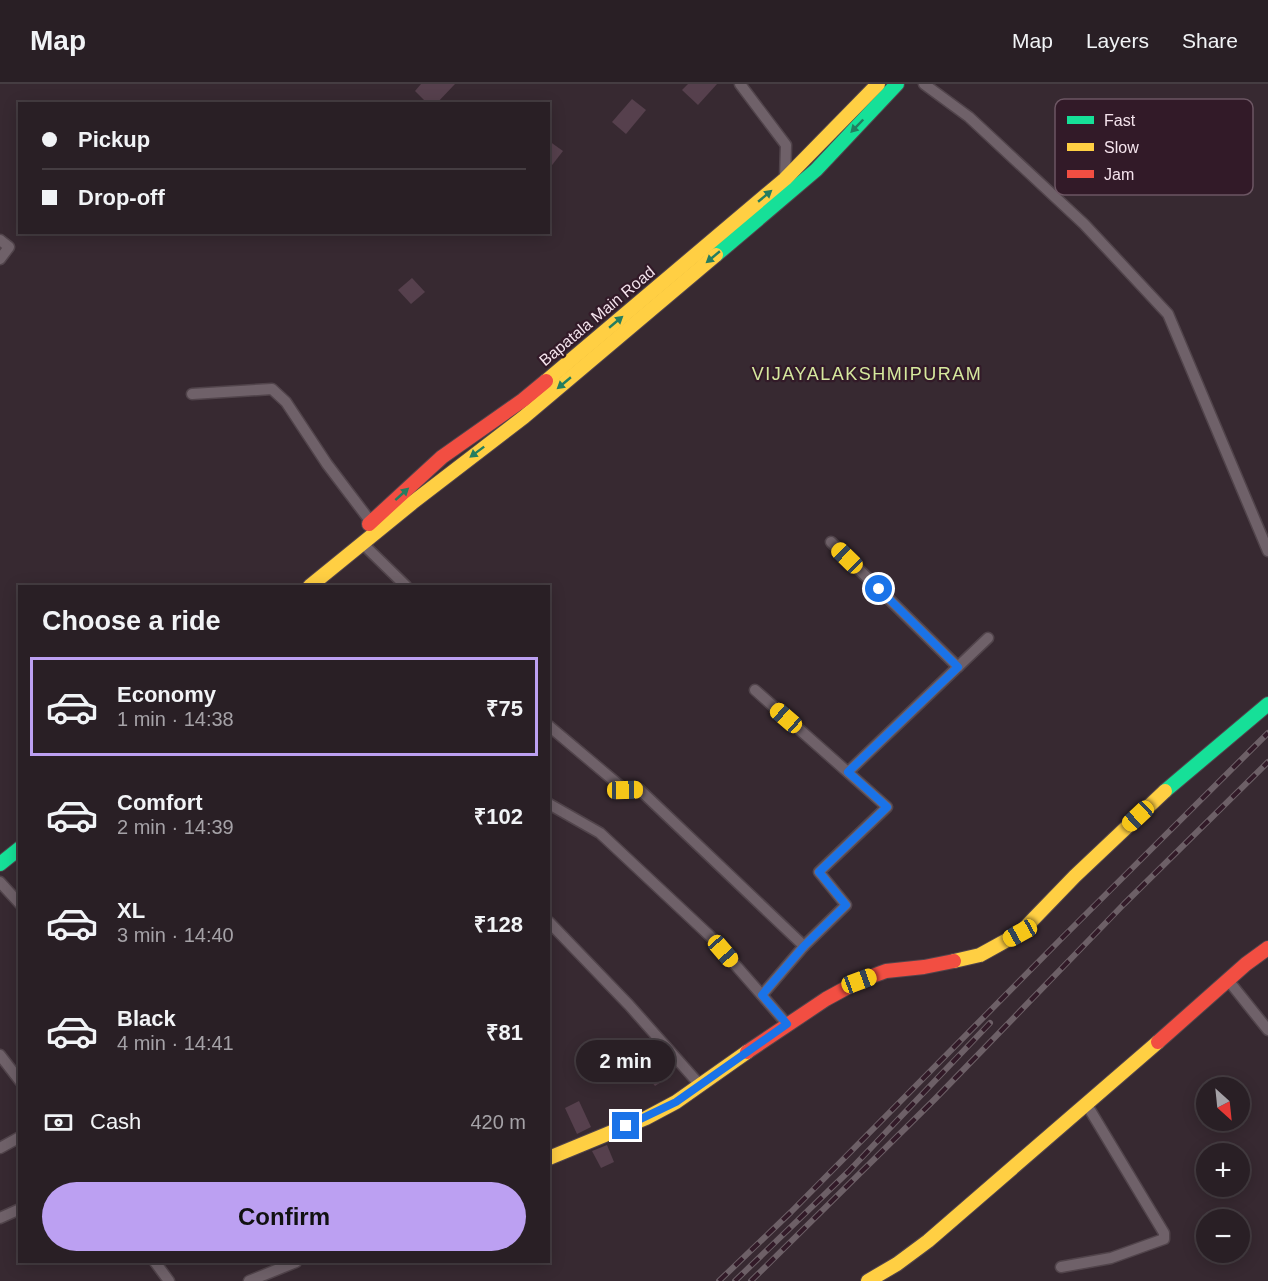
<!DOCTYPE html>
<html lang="en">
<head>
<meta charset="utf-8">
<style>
	body { margin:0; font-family:Helvetica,sans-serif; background:#31272d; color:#f1f3f6; height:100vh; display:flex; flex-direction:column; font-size:22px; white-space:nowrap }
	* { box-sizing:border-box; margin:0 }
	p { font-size:20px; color:#a5a2a7 }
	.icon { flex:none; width:33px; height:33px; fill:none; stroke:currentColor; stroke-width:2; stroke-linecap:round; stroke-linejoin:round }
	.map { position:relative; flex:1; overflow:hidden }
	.side { position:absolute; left:18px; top:501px; width:532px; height:678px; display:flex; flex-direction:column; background:#291f25; border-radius:0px; box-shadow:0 3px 15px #0003,0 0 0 2px #453d42 }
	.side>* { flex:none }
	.banner { position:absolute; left:18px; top:18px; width:532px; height:132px; border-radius:0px; box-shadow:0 3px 15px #0003,0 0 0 2px #453d42; display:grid; align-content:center; height:132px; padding:0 24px; background:#291f25 }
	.needle { width:39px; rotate:153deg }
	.tools { position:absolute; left:1196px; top:993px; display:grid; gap:12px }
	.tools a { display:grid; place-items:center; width:54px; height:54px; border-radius:50%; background:#291f25; box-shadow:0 3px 15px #0003,0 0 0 2px #453d42; font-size:30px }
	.end { position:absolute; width:27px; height:27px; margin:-14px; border:8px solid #1a73e8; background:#fff; box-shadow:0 0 0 3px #fff }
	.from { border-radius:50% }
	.bubble { position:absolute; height:42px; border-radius:21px; background:#291f25; box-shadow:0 3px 15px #0003,0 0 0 2px #453d42; font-size:20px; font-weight:700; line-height:42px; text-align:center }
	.car { position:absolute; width:18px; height:36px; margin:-18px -9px; border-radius:8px; box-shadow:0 0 4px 2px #0007; background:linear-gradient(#f5c518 24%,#345 0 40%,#f5c518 0 76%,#345 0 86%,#f5c518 0) }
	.banner b { display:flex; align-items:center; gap:21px; height:57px; font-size:22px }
	.banner b+b { border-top:2px solid #453d42 }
	.banner i { width:15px; height:15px; background:#f1f3f6 }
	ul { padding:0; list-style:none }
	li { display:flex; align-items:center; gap:18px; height:99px; margin:0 12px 9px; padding:0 12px; border:3px solid transparent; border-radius:0px }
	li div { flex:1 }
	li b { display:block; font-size:22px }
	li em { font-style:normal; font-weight:700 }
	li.on { border-color:#bca0f2 }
	li>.icon { width:54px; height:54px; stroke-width:1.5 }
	h2 { padding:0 24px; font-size:27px; line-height:72px }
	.pay { display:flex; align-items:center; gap:15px; height:66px; padding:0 24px; font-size:22px }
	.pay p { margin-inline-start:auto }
	.button { display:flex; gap:12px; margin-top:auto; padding:12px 24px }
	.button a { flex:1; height:69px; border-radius:36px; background:#bca0f2; color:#111; font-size:24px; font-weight:700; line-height:69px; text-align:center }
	header { display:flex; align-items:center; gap:36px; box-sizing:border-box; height:84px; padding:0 30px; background:#291f25; border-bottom:2px solid #453d42 }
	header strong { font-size:28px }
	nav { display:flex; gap:33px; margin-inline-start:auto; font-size:21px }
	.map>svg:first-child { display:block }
	.building { fill:#56404d }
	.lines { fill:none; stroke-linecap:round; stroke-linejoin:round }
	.street-casing { stroke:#51444b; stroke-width:13 }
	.fast-casing { stroke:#51444b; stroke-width:16 }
	.slow-casing { stroke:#51444b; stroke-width:16 }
	.jam-casing { stroke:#51444b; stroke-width:16 }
	.street { stroke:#6f6169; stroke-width:10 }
	.fast { stroke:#16e098; stroke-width:14 }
	.slow { stroke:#ffcf43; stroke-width:14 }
	.jam { stroke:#f24e42; stroke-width:14 }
	.rail-casing { stroke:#6d6067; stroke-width:6 }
	.rail { stroke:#321a28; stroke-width:4; stroke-dasharray:11; stroke-linecap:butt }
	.oneway { fill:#247d60 }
	.route { stroke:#1a73e8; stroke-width:8 }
	.labels { text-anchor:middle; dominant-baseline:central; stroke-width:4.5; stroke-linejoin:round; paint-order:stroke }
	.street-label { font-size:16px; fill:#f4e3ec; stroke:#321a28 }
	.neighbourhood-label { font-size:18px; letter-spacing:1.5px; fill:#d6e99e; stroke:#321a28 }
	.key { fill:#321a28; stroke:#6c5663; stroke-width:1.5 }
	.key-label { font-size:16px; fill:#f4e3ec }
</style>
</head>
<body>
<header>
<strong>Map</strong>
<nav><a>Map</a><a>Layers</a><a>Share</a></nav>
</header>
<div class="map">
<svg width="1268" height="1197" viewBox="0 0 1268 1197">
	<rect width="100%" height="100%" fill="#372931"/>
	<g class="building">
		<polygon points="421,0 455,0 436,20 428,20 415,7"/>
		<polygon points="688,0 717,0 698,21 682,6"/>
		<polygon points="632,15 646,26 626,50 612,38"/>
		<polygon points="549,57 563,67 549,85"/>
		<polygon points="412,194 425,208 411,220 398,206"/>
		<polygon points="647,966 667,994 655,1002 635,976"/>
		<polygon points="579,1017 591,1043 577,1050 565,1024"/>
		<polygon points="607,1061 614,1078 601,1084 592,1067"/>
	</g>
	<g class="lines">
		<defs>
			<g id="street">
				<polyline points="740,0 786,61 785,95"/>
				<polyline points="924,0 969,33 1084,140 1168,230 1268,467"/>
				<polyline points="0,156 9,163 0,175"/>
				<polyline points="192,310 272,305 286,318 327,380 374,442"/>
				<polyline points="831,458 958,583"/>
				<polyline points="362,459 406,502"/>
				<polyline points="755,606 887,723 819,788 846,821 804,862 762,911"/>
				<polyline points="549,642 625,706 639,705 804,862"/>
				<polyline points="848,688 988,554"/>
				<polyline points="549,720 600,749 710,852 787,940"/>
				<polyline points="0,798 20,820"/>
				<polyline points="549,838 629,921 700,1001"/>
				<polyline points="1228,896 1268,946"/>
				<polyline points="0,971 20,997"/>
				<polyline points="0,1064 20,1053"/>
				<polyline points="0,1134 20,1125"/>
				<polyline points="155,1178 169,1197"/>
				<polyline points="1061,1183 1111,1174 1164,1155 1164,1149 1087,1021"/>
				<polyline points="249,1197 296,1178"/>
			</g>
			<g id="fast">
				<polyline points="716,171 816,86 897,0"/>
				<polyline points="1165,707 1268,620"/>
				<polyline points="0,780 20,764"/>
			</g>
			<g id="slow">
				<polyline points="546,297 785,95 878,0"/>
				<polyline points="310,502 412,419 524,333 716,171"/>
				<polyline points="954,877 980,871 1020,849 1075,792 1165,707"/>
				<polyline points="549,1074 646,1034 676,1018 747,968"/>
				<polyline points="868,1197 897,1180 928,1157 1158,958"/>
			</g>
			<g id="jam">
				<polyline points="369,440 442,373 523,316 546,297"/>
				<polyline points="1158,958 1246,880 1268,864"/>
				<polyline points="747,968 826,915 859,897 886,887 924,883 954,877"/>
			</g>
		</defs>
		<use href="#street" class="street-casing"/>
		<use href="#fast" class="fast-casing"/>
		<use href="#slow" class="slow-casing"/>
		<use href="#jam" class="jam-casing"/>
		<use href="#street" class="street"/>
		<use href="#fast" class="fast"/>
		<use href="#slow" class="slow"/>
		<use href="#jam" class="jam"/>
		<defs>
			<g id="rail">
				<polyline points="719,1197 791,1128 1061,855 1268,649"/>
				<polyline points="735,1197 849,1087 990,939"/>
				<polyline points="751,1197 935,1015 1124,820 1268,678"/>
			</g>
		</defs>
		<use href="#rail" class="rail-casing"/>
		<use href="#rail" class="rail"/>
	</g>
	<defs><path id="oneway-solid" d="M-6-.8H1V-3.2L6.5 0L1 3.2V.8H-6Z" transform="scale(1.5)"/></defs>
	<g class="oneway">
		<use href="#oneway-solid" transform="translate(857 42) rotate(134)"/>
		<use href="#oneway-solid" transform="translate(765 112) rotate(-40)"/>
		<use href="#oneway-solid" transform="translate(713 173) rotate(140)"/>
		<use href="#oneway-solid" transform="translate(616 238) rotate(-40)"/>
		<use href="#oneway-solid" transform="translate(564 299) rotate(140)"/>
		<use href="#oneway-solid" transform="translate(477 368) rotate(143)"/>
		<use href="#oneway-solid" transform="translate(402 410) rotate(-42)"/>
	</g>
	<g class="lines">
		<polyline class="route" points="626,1042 676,1018 787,940 762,911 804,862 846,821 819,788 887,723 848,688 958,583 879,505"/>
	</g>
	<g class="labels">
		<g class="street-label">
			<text transform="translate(597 232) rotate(-40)">Bapatala Main Road</text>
		</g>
		<g class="neighbourhood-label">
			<text x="867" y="290">VIJAYALAKSHMIPURAM</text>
		</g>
	</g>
	<rect x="1055" y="15" width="198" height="96" rx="9" class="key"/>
	<rect x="1067" y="32" width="27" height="8" fill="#16e098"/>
	<rect x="1067" y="59" width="27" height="8" fill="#ffcf43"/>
	<rect x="1067" y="86" width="27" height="8" fill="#f24e42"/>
	<g class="key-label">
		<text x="1104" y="42">Fast</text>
		<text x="1104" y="69">Slow</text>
		<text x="1104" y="96">Jam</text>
	</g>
</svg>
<div class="tools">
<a><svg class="needle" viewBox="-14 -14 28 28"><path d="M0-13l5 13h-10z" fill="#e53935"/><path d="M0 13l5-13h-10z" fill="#a5a2a7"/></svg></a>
<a>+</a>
<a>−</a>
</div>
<i class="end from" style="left:879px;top:505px"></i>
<i class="end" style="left:626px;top:1042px"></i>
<div class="bubble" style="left:576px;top:956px;width:99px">2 min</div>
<i class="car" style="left:847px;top:474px;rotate:314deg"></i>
<i class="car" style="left:786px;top:634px;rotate:311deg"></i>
<i class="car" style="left:625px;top:706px;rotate:89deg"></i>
<i class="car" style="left:1138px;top:732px;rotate:227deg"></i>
<i class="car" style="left:1020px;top:849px;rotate:241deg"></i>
<i class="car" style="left:723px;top:867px;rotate:139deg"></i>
<i class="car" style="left:859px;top:897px;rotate:70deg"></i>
<div class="banner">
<b><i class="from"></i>Pickup</b>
<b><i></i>Drop-off</b>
</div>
<section class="side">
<h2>Choose a ride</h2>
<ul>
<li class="on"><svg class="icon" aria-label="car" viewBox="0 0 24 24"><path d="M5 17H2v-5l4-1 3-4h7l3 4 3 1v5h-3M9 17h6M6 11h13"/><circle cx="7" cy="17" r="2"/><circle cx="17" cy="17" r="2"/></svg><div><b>Economy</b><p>1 min · 14:38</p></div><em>₹75</em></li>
<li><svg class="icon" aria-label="car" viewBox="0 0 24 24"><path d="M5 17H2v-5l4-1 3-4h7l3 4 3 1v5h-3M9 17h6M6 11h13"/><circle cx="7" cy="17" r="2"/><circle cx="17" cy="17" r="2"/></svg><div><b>Comfort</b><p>2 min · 14:39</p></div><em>₹102</em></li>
<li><svg class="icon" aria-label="car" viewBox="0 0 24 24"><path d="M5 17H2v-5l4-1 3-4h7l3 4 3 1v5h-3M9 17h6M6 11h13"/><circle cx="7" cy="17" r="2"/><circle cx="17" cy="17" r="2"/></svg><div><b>XL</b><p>3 min · 14:40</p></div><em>₹128</em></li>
<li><svg class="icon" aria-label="car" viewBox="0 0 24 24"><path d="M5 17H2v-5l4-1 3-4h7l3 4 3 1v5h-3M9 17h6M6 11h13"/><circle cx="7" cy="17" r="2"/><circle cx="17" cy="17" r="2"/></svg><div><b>Black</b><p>4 min · 14:41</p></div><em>₹81</em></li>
</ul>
<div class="pay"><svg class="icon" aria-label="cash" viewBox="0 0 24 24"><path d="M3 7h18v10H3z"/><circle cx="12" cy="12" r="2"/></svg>Cash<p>420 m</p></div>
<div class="button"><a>Confirm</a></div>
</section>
</div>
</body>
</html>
